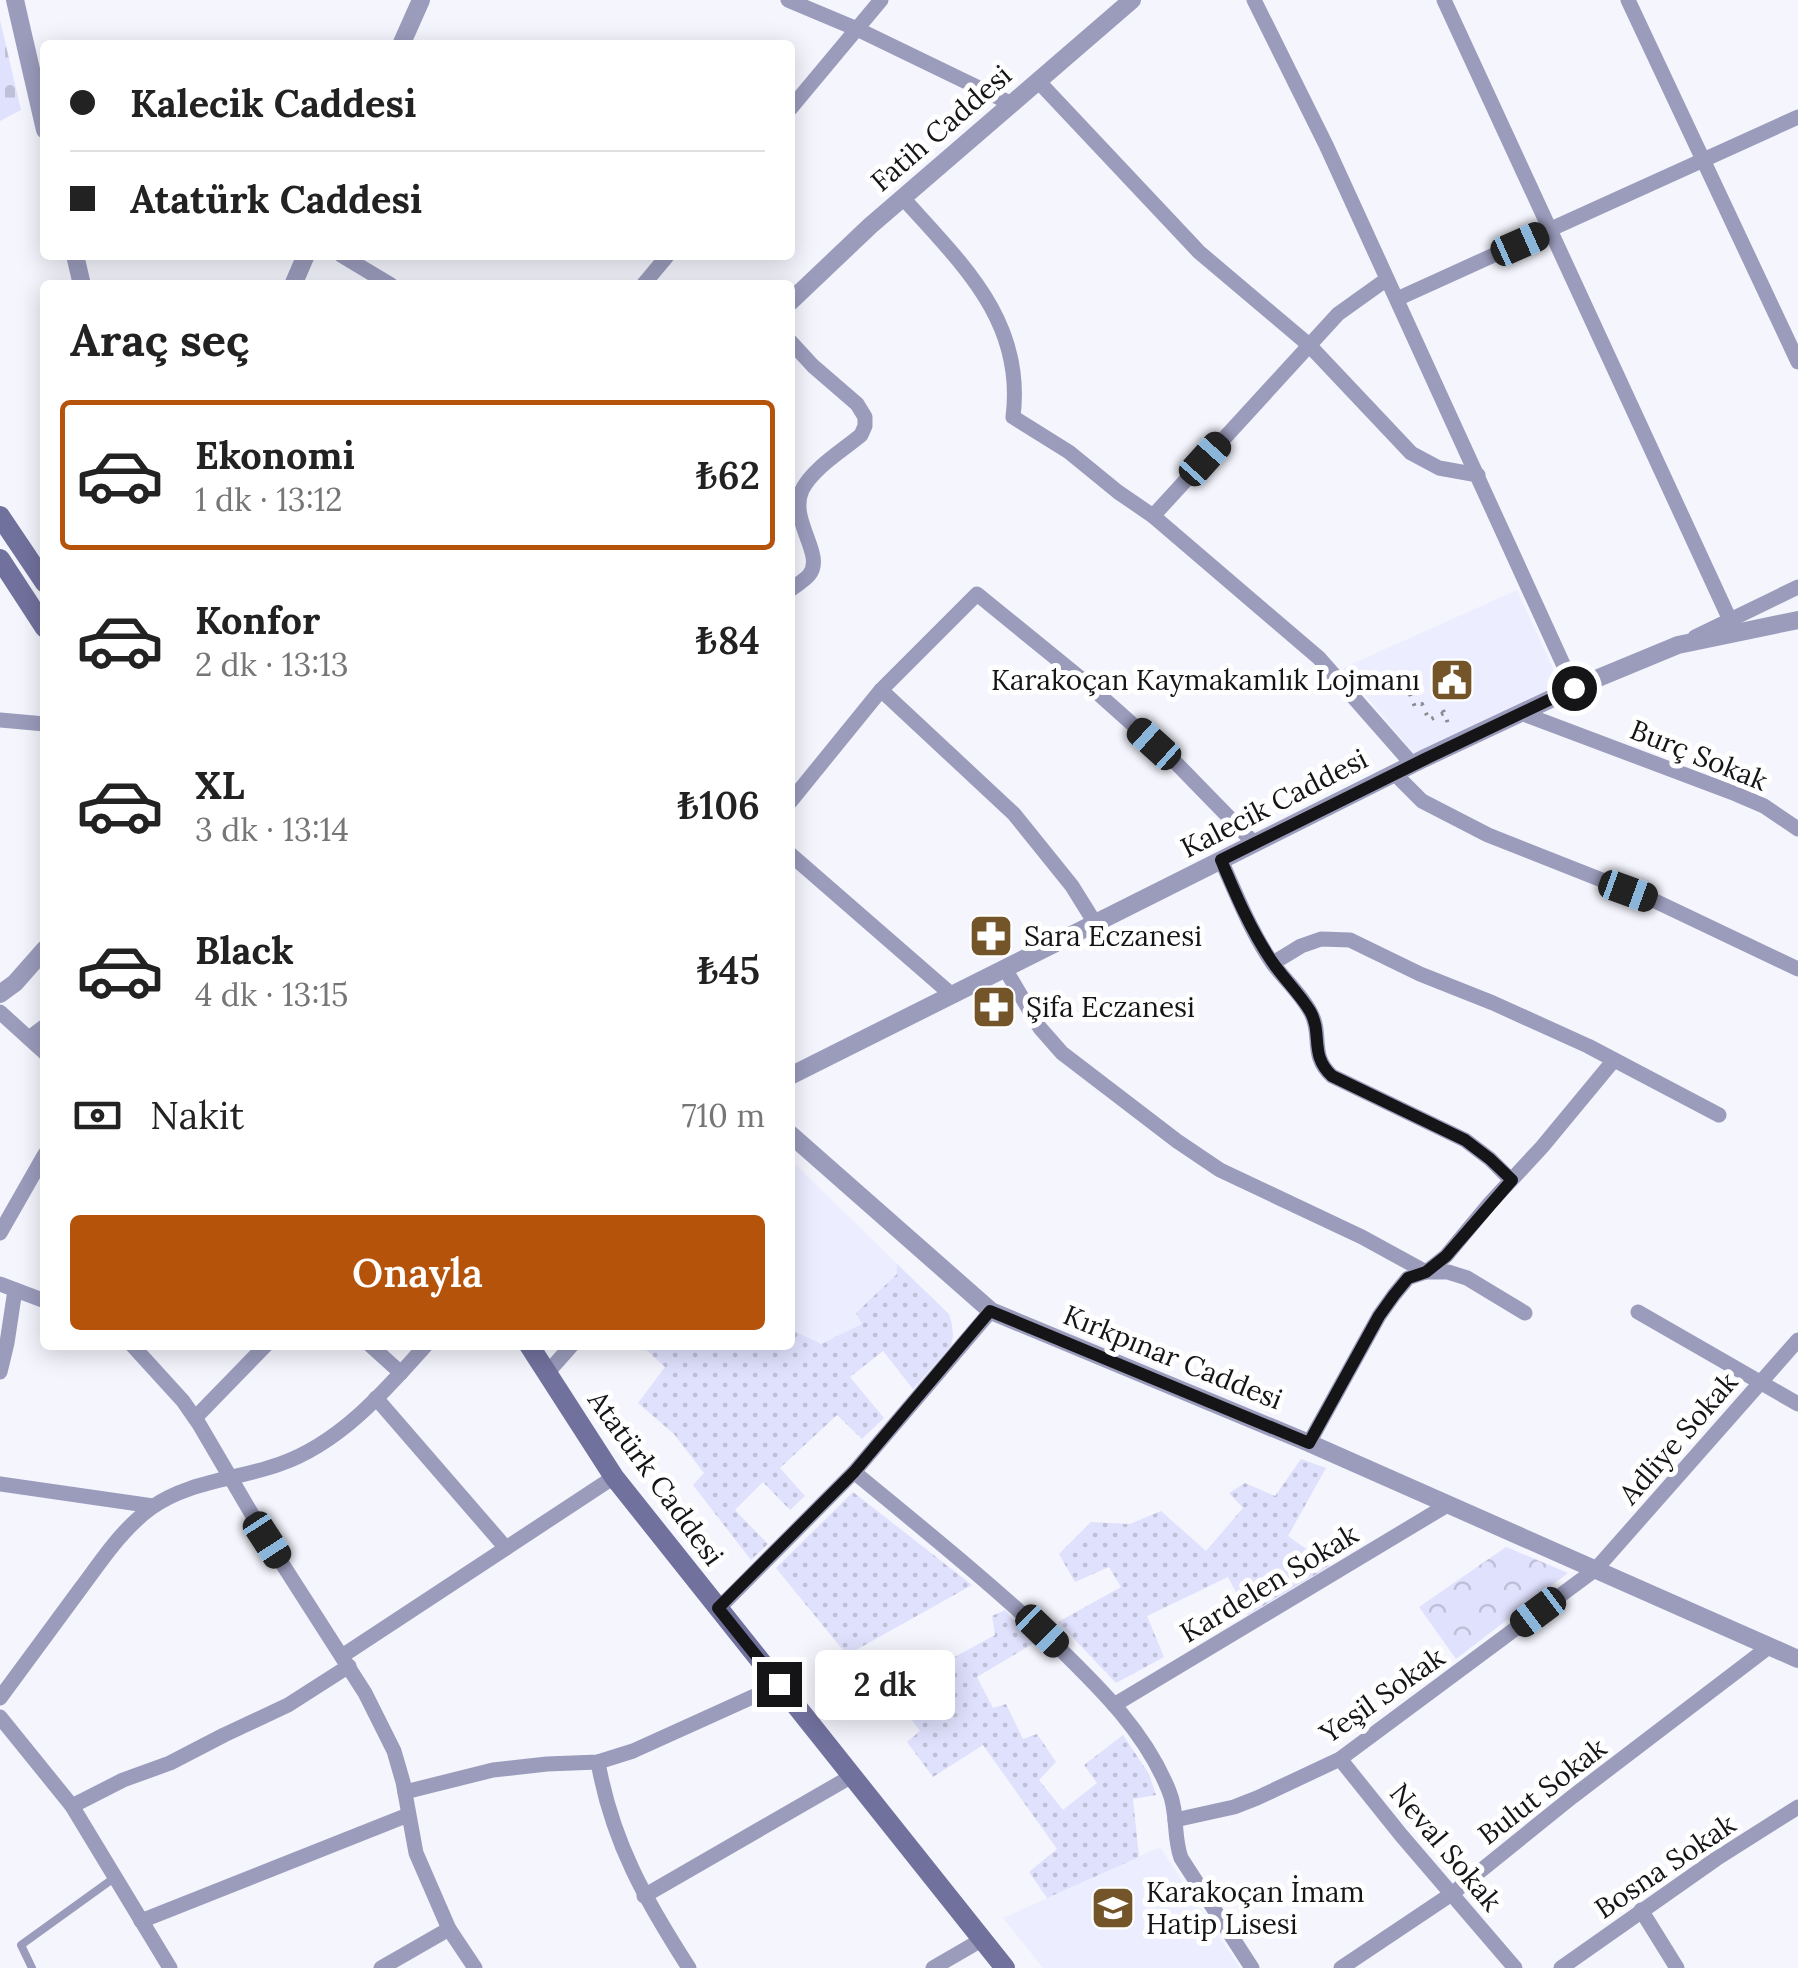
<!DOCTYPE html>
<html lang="tr">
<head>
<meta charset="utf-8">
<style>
	body { margin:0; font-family:Lora,serif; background:#f2f2f2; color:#222; height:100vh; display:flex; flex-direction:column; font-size:38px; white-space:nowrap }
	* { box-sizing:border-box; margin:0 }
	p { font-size:32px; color:#767676 }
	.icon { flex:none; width:55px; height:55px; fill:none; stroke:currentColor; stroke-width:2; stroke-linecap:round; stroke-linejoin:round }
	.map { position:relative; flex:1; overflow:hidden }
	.details { position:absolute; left:40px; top:280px; width:755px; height:1070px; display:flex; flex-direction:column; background:#fff; border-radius:10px; box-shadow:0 5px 25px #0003 }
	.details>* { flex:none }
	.guide { position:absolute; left:40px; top:40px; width:755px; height:220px; border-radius:10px; box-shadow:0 5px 25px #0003; display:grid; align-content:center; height:220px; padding:0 30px; background:#fff }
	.end { position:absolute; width:45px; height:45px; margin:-22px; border:12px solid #151518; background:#fff; box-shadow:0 0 0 5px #fff }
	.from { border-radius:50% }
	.bubble { position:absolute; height:70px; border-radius:10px; background:#fff; box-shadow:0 5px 25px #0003; font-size:32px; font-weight:600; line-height:70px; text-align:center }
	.car { position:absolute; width:30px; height:60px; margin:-30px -15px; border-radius:12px; box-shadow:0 0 8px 2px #0007; background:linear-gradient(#222 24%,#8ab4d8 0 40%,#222 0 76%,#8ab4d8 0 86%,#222 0) }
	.guide b { display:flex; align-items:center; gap:35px; height:95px; font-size:38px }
	.guide b+b { border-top:2px solid #e0e0e0 }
	.guide i { width:25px; height:25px; background:#222 }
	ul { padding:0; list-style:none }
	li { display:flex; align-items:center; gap:30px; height:150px; margin:0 20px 15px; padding:0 10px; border:5px solid transparent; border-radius:10px }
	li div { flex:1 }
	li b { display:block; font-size:38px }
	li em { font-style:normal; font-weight:600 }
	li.selected { border-color:#b45309 }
	li>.icon { width:90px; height:90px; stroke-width:1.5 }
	h2 { padding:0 30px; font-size:45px; line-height:120px }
	.pay { display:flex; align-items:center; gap:25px; height:110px; padding:0 30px; font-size:38px }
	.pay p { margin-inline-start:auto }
	.primary-button { display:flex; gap:20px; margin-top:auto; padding:20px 30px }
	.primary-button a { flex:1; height:115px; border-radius:10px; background:#b45309; color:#fff; font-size:40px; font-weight:600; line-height:115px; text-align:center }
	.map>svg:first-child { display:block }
	.built { fill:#ecedff }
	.grass { fill:url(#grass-dots) }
	.cemetery { fill:url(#cemetery-stones) }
	.park { fill:url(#park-crowns) }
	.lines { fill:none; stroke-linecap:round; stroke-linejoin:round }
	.path { stroke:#8b8b91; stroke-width:4; stroke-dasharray:2.5 8; stroke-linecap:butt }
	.service { stroke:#9b9cbc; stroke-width:8 }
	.minor { stroke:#9b9cbc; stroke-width:15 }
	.tertiary { stroke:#9b9cbc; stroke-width:18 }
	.secondary { stroke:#71719e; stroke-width:20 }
	.route { stroke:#151518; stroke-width:12 }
	.labels { text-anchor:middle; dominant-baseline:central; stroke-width:10; stroke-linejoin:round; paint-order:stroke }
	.street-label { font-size:28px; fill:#151518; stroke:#fff }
	.poi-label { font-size:28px; fill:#151518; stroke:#fff; text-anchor:start }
</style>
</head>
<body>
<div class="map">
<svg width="1798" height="1968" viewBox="0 0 1798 1968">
	<defs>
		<pattern id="grass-dots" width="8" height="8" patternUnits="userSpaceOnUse" patternTransform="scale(2.5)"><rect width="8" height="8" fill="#e0e1fd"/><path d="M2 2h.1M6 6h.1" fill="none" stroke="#bfc0d8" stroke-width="1.8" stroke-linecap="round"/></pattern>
		<pattern id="cemetery-stones" width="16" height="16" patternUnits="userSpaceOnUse" patternTransform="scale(2.5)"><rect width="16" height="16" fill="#e0e1fd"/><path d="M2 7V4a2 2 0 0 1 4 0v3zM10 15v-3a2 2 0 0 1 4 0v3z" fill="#bfc0d8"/></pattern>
		<pattern id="park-crowns" width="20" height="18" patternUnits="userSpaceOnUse" patternTransform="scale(2.5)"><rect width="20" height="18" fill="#e0e1fd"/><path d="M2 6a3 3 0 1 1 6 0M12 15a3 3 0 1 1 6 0" fill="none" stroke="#bfc0d8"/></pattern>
	</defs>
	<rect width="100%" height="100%" fill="#f4f5fd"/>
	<g class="built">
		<polygon points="1517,590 1554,671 1549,689 1414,754 1343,668"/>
		<polygon points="790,1159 897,1264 897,1274 856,1313 863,1324 820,1345 790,1331"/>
		<polygon points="1160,1847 1240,1968 1043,1968 1003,1918"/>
	</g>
	<g class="grass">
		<polygon points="897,1264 949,1314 952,1325 953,1336 951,1346 913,1389 883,1351 850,1377 884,1418 862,1439 837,1415 780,1468 805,1496 790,1510 763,1482 735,1510 768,1544 751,1560 693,1485 704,1473 674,1434 638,1403 665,1367 641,1345 790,1345 790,1329 821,1344 862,1324 856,1313 897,1274"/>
		<polygon points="1301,1459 1326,1468 1288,1536 1330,1566 1248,1615 1228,1577 1147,1616 1164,1657 1116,1683 1058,1622 1121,1587 1109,1567 1075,1582 1059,1554 1091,1522 1130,1524 1161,1511 1206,1551 1243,1508 1229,1493 1245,1483 1275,1496"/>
		<polygon points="853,1492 972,1585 847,1655 776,1568"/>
		<polygon points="1005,1610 1034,1643 977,1677 993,1708 1006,1704 1023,1739 1037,1734 1056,1762 1039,1780 1063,1810 1097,1783 1084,1765 1123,1735 1149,1774 1156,1795 1133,1799 1139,1857 1047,1898 1029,1872 1057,1849 983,1745 933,1777 907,1742 920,1731 885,1685 907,1673 916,1678 995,1635 992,1616"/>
	</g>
	<polygon class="cemetery" points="0,20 21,110 0,121"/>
	<polygon class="park" points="1506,1547 1568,1573 1456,1659 1419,1607"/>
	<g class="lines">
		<g class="path">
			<polyline points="1406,684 1415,707 1422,704 1429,720 1444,713"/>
			<polyline points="1443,710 1449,726"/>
		</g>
		<polyline class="service" points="32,1968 21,1945 114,1878"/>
		<g class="minor">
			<polyline points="788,0 857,29 1012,104"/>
			<polyline points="1254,0 1326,145 1574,688"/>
			<polyline points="1444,0 1730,620"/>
			<polyline points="1628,0 1798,362"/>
			<polyline points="1038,81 1199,252 1309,345 1411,453 1439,468 1478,475"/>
			<polyline points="790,109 881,0"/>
			<path d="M903,198c59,66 122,123 110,219l56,35 49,40 35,24"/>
			<polyline points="341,255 391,285"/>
			<polyline points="1387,279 1338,314 1153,516 1319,658 1413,765"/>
			<polyline points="643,285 668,255"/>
			<polyline points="1397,299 1798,117"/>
			<path d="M790,341l23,25 44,38 8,13v9l-4,9c-19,16 -48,33 -59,55 -14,30 24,65 7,85 -5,6 -13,10 -19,15"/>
			<polyline points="1695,637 1798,587"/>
			<polyline points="881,690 1014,814 1072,886 1095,923"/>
			<polyline points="1521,713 1736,794 1764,806 1798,829"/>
			<polyline points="0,720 45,724"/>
			<polyline points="1395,774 1422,801 1488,835 1655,901 1798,969"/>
			<polyline points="790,802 881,690 977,594 1084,681 1177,764 1255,844"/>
			<polyline points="790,854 952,995"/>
			<path d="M1221,860c16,36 30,72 52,104 12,16 29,31 38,49 12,23 -2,42 21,63l133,64 25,19 21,21"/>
			<polyline points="1273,963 1301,946 1321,939 1350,940 1420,974 1493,1003 1588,1046 1719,1115"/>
			<polyline points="1005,969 1040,1028 1062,1053 1177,1141 1220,1170 1362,1237 1426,1272 1448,1272 1467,1278 1525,1313"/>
			<polyline points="0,1012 45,1053"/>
			<polyline points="29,1038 45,1026"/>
			<polyline points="0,1233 45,1154"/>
			<polyline points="0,1284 45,1301"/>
			<polyline points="1638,1312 1798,1404"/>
			<polyline points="132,1345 183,1401 199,1424 267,1540 365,1693 394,1751 403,1782 416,1853 449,1929 475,1968"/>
			<polyline points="370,1345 401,1373"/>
			<polyline points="0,1372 7,1343 15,1290"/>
			<polyline points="548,1372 572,1345"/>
			<polyline points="376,1398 506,1548"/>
			<polyline points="195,1418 266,1345"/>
			<polyline points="1309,1443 1379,1316 1394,1295 1408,1278 1426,1272 1446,1256 1490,1203 1542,1147 1614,1060"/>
			<path d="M854,1472c69,57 139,113 204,175 43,42 88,86 111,144 9,21 4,45 12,67l71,110"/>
			<polyline points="0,1484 153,1506"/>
			<polyline points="718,1609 854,1472 991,1311"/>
			<polyline points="342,1656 614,1477"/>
			<path d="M0,1698c27,-37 54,-73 81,-110 21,-28 41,-59 70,-80 37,-27 88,-29 129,-44 60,-21 105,-73 146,-119"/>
			<polyline points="1114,1705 1449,1504"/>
			<polyline points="0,1717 72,1806 170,1968"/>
			<polyline points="1340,1759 1401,1835 1515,1968"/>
			<path d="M598,1762c14,80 48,139 91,206"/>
			<polyline points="405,1792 493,1770 547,1764 598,1762 633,1751 779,1685"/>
			<polyline points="72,1806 123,1780 170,1763 224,1735 288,1705 349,1666"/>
			<polyline points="1175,1820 1234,1807 1257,1798 1340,1759 1596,1569 1798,1340"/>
			<polyline points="644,1896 852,1776"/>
			<polyline points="1641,1910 1677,1968"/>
			<polyline points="141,1921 408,1815"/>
			<polyline points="381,1968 449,1929"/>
			<polyline points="933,1968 983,1939"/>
			<polyline points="1341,1968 1453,1893 1572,1797 1770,1646"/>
			<polyline points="1561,1968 1716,1859 1798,1807"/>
		</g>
		<g class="tertiary">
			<polyline points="15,0 45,130"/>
			<polyline points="401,45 421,0"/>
			<polyline points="75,255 82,285"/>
			<polyline points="293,285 306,255"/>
			<polyline points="790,302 870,226 1132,0"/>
			<polyline points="0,994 15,983 45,949"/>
			<polyline points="790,1076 1423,759 1574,688 1678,645 1798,620"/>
			<polyline points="790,1134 991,1311 1309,1443 1798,1659"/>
		</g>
		<g class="secondary">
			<polyline points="0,516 45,583"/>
			<polyline points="0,559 45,628"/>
			<polyline points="529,1345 614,1477 1005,1968"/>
		</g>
	</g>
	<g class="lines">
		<path class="route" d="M779,1684l-61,-76 136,-136 136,-161 319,132 70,-127 15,-21 14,-17 18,-6 20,-16 66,-76 -22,-21 -25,-19 -133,-64c-23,-21 -9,-42 -22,-65 -11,-18 -27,-33 -39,-51 -21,-31 -35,-65 -50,-100l202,-100 151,-72"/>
	</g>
	<defs>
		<symbol id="civic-square" viewBox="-11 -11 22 22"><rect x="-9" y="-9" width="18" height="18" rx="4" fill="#735529" stroke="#fff"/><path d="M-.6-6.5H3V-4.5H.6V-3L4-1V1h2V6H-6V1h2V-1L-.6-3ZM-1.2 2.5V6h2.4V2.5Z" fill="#fff"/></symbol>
		<symbol id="pharmacy-square" viewBox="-11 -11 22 22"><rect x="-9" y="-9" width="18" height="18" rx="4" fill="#735529" stroke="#fff"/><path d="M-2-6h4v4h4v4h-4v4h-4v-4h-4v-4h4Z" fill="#fff"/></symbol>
		<symbol id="school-square" viewBox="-11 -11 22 22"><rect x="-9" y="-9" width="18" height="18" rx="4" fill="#735529" stroke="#fff"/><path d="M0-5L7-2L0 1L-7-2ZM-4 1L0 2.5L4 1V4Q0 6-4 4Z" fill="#fff"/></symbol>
	</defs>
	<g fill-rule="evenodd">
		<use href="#civic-square" x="1427" y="655" width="50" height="50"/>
		<use href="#pharmacy-square" x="966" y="911" width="50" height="50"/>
		<use href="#pharmacy-square" x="969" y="982" width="50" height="50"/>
		<use href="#school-square" x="1088" y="1883" width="50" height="50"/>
	</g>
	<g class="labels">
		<g class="street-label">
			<text transform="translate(941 128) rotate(-41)">Fatih Caddesi</text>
			<text transform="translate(1699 755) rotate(22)">Burç Sokak</text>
			<text transform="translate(1274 803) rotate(-27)">Kalecik Caddesi</text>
			<text transform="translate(1173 1357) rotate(22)">Kırkpınar Caddesi</text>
			<text transform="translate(1678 1438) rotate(-49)">Adliye Sokak</text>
			<text transform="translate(656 1478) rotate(54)">Atatürk Caddesi</text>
			<text transform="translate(1269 1583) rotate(-31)">Kardelen Sokak</text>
			<text transform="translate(1382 1695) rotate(-35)">Yeşil Sokak</text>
			<text transform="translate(1542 1791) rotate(-38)">Bulut Sokak</text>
			<text transform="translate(1446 1847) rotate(50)">Neval Sokak</text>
			<text transform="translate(1665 1866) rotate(-34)">Bosna Sokak</text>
		</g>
		<g class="poi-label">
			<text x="1420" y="680" text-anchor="end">Karakoçan Kaymakamlık Lojmanı</text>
			<text x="1024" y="936">Sara Eczanesi</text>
			<text x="1026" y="1007">Şifa Eczanesi</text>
			<text x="1146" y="1892">Karakoçan İmam<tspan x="1146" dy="32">Hatip Lisesi</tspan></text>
		</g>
	</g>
</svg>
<i class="end from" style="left:1574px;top:688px"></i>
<i class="end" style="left:779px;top:1684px"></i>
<div class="bubble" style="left:815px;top:1650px;width:140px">2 dk</div>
<i class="car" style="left:1520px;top:244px;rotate:66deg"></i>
<i class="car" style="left:1205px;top:459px;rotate:42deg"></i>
<i class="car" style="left:1154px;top:744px;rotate:312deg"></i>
<i class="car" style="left:1628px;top:891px;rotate:110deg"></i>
<i class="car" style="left:267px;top:1540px;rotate:147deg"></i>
<i class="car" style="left:1538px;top:1612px;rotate:233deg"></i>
<i class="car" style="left:1042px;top:1631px;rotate:134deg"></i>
<div class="guide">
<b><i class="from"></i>Kalecik Caddesi</b>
<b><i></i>Atatürk Caddesi</b>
</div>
<section class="details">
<h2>Araç seç</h2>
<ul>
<li class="selected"><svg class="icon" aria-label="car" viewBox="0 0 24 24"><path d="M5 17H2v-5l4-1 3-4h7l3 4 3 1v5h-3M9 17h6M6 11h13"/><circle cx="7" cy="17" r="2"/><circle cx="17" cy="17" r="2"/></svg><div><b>Ekonomi</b><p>1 dk · 13:12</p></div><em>₺62</em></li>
<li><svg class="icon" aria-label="car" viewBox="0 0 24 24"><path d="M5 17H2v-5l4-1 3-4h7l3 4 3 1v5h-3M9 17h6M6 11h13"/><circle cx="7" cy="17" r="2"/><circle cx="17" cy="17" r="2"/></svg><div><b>Konfor</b><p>2 dk · 13:13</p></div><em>₺84</em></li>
<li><svg class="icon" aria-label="car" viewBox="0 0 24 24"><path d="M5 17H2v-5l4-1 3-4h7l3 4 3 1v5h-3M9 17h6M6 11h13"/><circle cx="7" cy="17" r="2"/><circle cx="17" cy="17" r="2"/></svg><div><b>XL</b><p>3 dk · 13:14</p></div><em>₺106</em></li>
<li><svg class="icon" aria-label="car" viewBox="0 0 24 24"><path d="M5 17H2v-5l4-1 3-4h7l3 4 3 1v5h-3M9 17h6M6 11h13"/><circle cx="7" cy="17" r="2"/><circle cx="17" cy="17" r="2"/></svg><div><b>Black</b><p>4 dk · 13:15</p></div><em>₺45</em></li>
</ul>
<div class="pay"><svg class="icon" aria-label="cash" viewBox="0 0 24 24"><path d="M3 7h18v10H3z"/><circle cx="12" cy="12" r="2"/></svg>Nakit<p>710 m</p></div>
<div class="primary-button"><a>Onayla</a></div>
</section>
</div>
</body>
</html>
